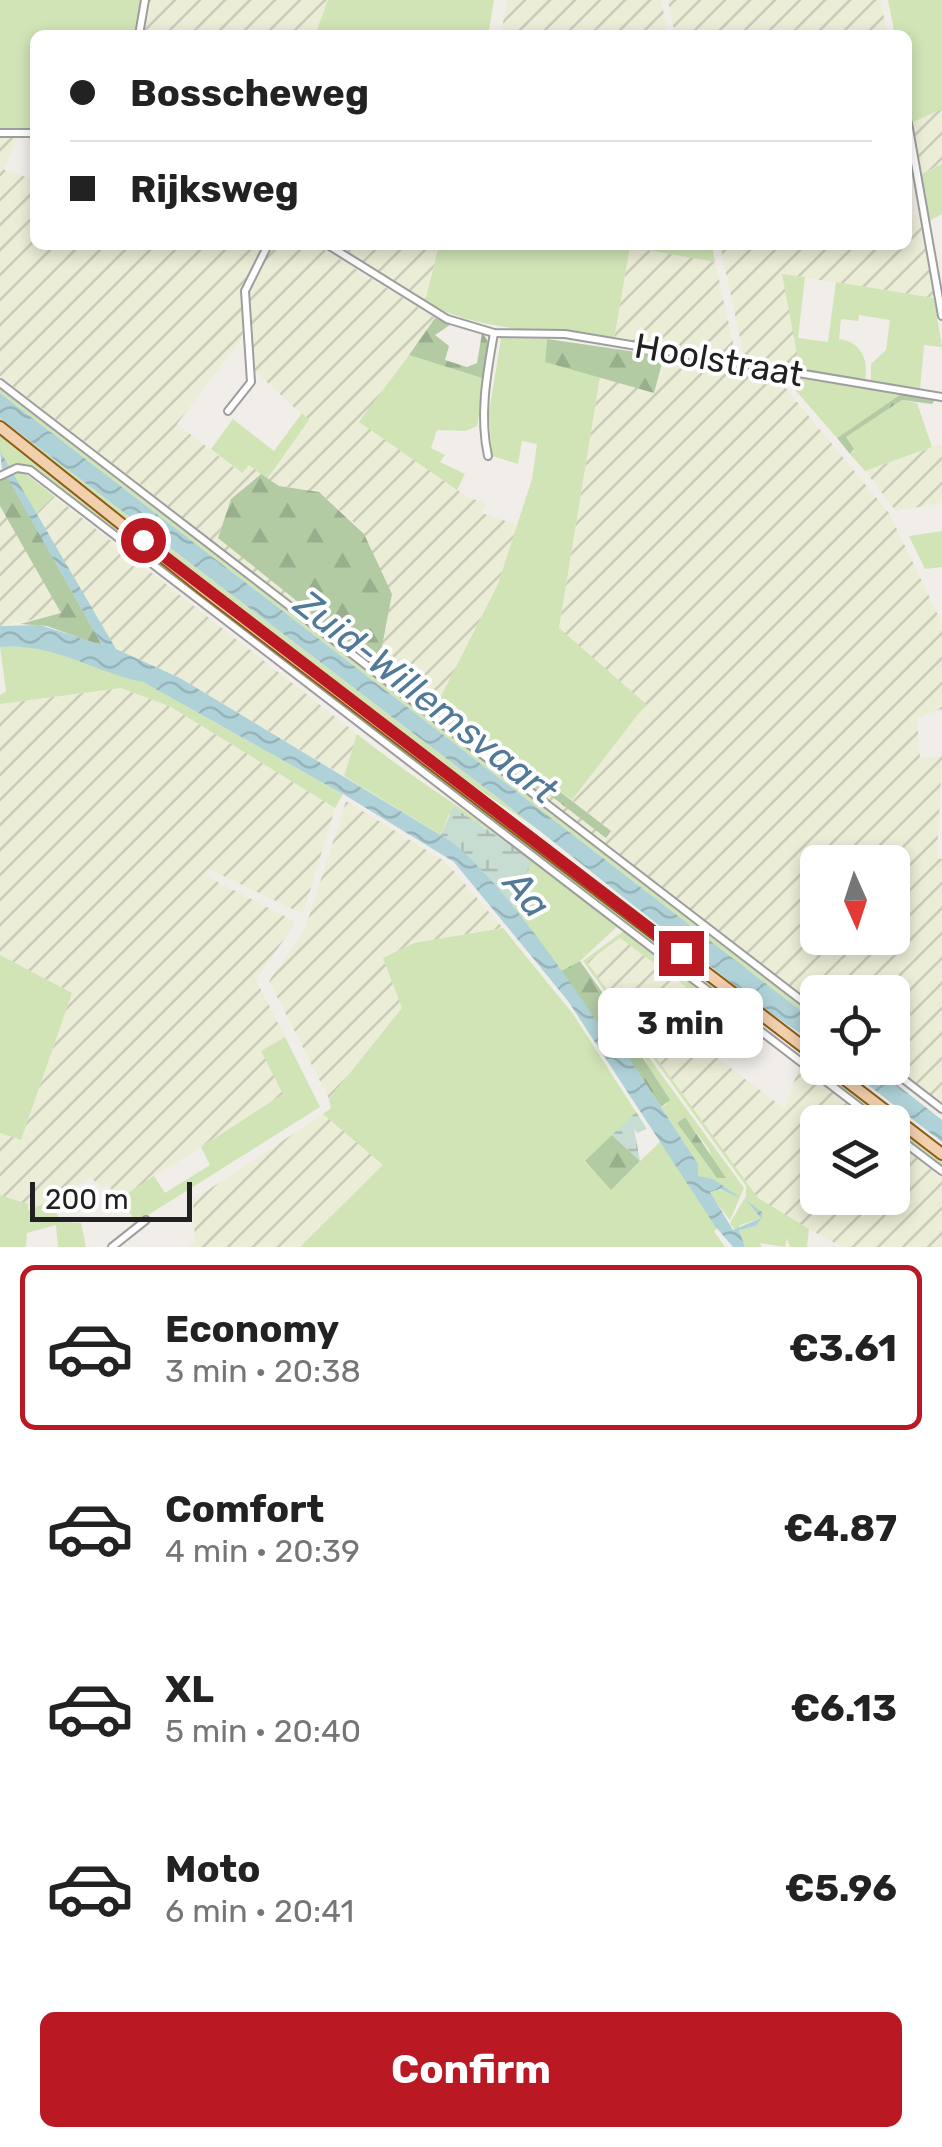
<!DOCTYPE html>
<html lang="en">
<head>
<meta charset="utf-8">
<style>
	body { margin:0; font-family:Rubik,sans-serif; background:#f2f2f2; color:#222; height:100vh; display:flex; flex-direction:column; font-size:38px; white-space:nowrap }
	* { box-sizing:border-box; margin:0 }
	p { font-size:32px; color:#767676 }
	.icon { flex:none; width:55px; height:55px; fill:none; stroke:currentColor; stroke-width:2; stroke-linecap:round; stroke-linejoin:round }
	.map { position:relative; height:1247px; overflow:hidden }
	.side { display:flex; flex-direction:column; background:#fff; flex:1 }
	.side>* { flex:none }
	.guide { position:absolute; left:30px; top:30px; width:882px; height:220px; border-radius:15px; box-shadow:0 5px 15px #0003; display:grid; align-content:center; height:220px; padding:0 40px; background:#fff }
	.needle { width:65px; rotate:177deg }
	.buttons { position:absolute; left:800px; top:845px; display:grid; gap:20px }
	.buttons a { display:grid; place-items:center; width:110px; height:110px; border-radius:15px; background:#fff; box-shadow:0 5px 15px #0003; font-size:50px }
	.scale { position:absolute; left:30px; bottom:25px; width:162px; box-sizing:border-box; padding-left:10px; border:5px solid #212121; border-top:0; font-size:28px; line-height:35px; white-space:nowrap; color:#212121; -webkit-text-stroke:8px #fff; paint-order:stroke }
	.end { position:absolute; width:45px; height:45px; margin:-22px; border:12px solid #ba1924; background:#fff; box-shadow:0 0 0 5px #fff }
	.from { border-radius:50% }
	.bubble { position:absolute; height:70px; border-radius:15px; background:#fff; box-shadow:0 5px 15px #0003; font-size:32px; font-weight:700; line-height:70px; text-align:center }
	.guide b { display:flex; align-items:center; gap:35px; height:95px; font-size:38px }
	.guide b+b { border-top:2px solid #e0e0e0 }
	.guide i { width:25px; height:25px; background:#222 }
	ul { padding:18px 0 0; list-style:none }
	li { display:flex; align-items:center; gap:30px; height:165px; margin:0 20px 15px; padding:0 20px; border:5px solid transparent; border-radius:15px }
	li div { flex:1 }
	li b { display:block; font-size:38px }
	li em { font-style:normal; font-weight:700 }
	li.selected { border-color:#ba1924 }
	li>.icon { width:90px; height:90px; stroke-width:1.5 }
	.cta { display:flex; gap:20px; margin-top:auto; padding:20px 40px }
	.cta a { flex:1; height:115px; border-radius:15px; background:#ba1924; color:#fff; font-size:40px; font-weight:700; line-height:115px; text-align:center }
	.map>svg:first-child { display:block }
	.farmland { fill:url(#farmland-furrows); fill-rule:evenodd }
	.grass { fill:#d0e4b6; fill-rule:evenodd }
	.forest { fill:url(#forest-firs) }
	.wetland { fill:url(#wetland-marsh) }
	.water { fill:url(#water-waves) }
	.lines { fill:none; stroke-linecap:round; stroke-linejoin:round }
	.minor-casing { stroke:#9e9e9e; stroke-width:10 }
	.primary-casing { stroke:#8c5c13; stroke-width:14 }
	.minor { stroke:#fff; stroke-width:6 }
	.primary { stroke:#f2cfad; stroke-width:10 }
	.route { stroke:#ba1924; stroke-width:12 }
	.labels { text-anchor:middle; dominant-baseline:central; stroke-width:8; stroke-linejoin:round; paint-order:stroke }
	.street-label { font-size:35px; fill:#212121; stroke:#fff }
	.water-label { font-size:38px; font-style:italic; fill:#517998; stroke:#fff }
</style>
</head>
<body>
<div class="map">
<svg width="942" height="1247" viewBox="0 0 942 1247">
	<defs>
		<pattern id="farmland-furrows" width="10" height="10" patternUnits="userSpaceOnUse" patternTransform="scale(2.5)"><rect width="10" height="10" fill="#ecedd7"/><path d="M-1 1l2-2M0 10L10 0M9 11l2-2" fill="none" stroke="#cacbb8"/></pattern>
		<pattern id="forest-firs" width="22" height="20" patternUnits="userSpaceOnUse" patternTransform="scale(2.5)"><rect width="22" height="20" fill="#b2cba3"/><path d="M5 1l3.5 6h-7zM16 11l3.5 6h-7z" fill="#99ae8c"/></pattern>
		<pattern id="wetland-marsh" width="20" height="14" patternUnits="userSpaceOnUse" patternTransform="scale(2.5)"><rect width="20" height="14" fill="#c8ddd2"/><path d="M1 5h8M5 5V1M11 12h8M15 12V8" fill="none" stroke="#acbdb4"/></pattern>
		<pattern id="water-waves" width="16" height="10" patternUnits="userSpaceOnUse" patternTransform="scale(2.5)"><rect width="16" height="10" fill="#afd2d8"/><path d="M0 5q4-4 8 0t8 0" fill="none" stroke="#96b4b9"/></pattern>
	</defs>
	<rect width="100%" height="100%" fill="#f1eee9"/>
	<g class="farmland">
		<polygon points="150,0 328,0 315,35 144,35"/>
		<polygon points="507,0 661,0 668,35 501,35"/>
		<polygon points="668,0 881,0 887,35 675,35"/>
		<polygon points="942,109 942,164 920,175 911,123"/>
		<path d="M0,138h17l-13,32 31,10v65h230l-23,46 1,46 -66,87 64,49 8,-9 12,10 -18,12 -24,47 177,148 3,-8 -19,-16 12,-63 -34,-68 -39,-34 -40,-6 -12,-7 41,-59 -55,-51 -5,-74 25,-50h44l118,73 -75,104 106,74 20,8 -4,9 35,12 -19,59 -62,122 170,131 5,-6 -39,-31 74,-96 -87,-75 41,-252 54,15 10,-36 110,18 115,139 53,110v86l-25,9 3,40 22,-2 -5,102 5,1v246l-49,-38 -1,-75h-74l-1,17 -817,-633zM818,862h74v76h-74z"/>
		<polygon points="919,214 934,298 783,274 800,370 745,361 720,245 908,245 908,216"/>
		<polygon points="336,245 439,245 425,302 376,271"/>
		<polygon points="630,247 715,262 737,360 614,339"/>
		<polygon points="942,444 942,503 896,511 865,471"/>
		<polygon points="54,496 357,734 344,776 180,678 116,649 35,514"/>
		<polygon points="0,506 35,565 61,614 0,626"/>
		<polygon points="121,688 171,707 335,808 303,914 209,869 206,876 296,922 256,980 285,1037 262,1051 284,1094 119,1199 108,1185 102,1188 90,1177 52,1204 27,1212 27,1204 0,1195 0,1133 21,1140 72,993 0,955 0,704"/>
		<polygon points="346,801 446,862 503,928 414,943 383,958 402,1008 329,1099 269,981 305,929"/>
		<polygon points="620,938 739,1026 716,1057 785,1109 799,1067 871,1122 818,1122 818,1198 892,1198 893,1139 942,1178 942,1247 842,1247 761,1203 586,962"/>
		<polygon points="323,1114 384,1165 300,1247 188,1247 195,1241 193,1200"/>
	</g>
	<g class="grass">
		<polygon points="0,0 141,0 135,35 35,35 35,129 0,129"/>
		<polygon points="328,0 494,0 488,35 315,35"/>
		<polygon points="888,0 942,0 942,109 911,123 908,35 895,35"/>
		<polygon points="942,164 942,214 929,221 920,175"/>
		<path d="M439,245h273l3,17 -85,-15 -16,92c-64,-10 -131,-5 -189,-37z"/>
		<path d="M782,274l23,3 -7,61 30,4 8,-60 98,16 8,49 -18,-2 -4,45 -49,-8v-18l15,-14 4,-30 -31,-5 -1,6 -17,-2 -2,20c22,3 30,20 26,42l-65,-11z"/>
		<polygon points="501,338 547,339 545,362 600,377 559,628 646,704 572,800 550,784 542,789 436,706 498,584 532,479 537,444 522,441 518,464 492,456 489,413"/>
		<polygon points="409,355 485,379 477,426 466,431 437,430 431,448 445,455 440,462 465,474 457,490 359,422"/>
		<polygon points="783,376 901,394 837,438"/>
		<polygon points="0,385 817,1015 817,1023 0,393"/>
		<polygon points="902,400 917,403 932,447 865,471 850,454 854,451 846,437"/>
		<polygon points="302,413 309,420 267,479 249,465 242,473 211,449 233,419 274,451"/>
		<polygon points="0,418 545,834 433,759 0,423"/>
		<path d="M0,433l700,542 117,85 1,8h9l115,88v11l-49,-38 -1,-7h-8l-114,-93 -150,-105 -40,37 -19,10 -50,-62 21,-49 -51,-35 -32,-11 -8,21 -97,-59 13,-42c73,58 149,102 225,156l-547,-419 -13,-7 -14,6 -8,-19z"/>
		<polygon points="23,472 54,496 35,514 12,474"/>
		<polygon points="942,531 942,567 925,569 909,536"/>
		<path d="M28,646c40,4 75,28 115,36l200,112 -8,14 -164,-101 -50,-19 -121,16v-9l6,-4 -6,-44z"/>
		<polygon points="503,928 573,1014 636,1112 585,1162 611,1189 661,1141 718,1228 714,1231 725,1247 300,1247 383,1165 323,1114 331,1108 329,1099 402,1008 383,958 414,943"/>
		<polygon points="626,929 744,1020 739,1026 620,938 587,962 758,1198 809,1229 807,1247 790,1247 787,1238 785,1247 760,1243 762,1247 745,1247 739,1230 756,1226 762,1218 761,1212 753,1206 761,1218 740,1225 736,1232 730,1223 746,1196 746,1186 583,961"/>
		<polygon points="0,955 72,993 21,1140 0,1133"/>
		<polygon points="285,1037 320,1107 137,1222 119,1199 154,1176 165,1193 210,1165 201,1147 283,1094 261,1051"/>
		<path d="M634,1037l110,151 -14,32 -21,-26 5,-5 11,2 -27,-15v-12l-37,-57 6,-3zM684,1117l25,32 8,29 -40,-55z"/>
		<polygon points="72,1190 84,1201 60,1204 56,1212 61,1222 81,1223 86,1247 58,1247 56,1225 27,1233 26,1247 0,1247 0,1195 28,1204 28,1211"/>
	</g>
	<g class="forest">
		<path d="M435,318l15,7 -15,10 14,11 -4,14 22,7 10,-4 5,-30c12,11 5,31 3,46l-76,-24z"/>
		<polygon points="547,339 664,356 654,393 545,362"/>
		<polygon points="901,394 935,400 932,404 902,400 846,437 854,449 850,454 837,438"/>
		<polygon points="261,474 279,486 319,492 364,534 392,594 380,657 399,674 397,681 218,538 231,499"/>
		<polygon points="7,476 102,645 102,646 47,626 20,624 61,613 0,506 0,480"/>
		<polygon points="550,784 611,831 606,838 542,789"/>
		<polygon points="580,961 634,1037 632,1041 670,1100 661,1107 620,1045 614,1047 561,971"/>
		<polygon points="685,1117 726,1178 717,1178 677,1123"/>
		<polygon points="612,1135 640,1161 611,1190 585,1161"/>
	</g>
	<g class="wetland">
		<polygon points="453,807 533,860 511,909 474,863 441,835"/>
		<polygon points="636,1112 647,1129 637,1133 634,1128 640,1161 612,1135"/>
	</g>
	<g class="water">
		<polygon points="0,393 817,1023 817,1045 763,1008 502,801 0,418"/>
		<path d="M0,451l116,198 64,29 272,164c55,45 121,144 162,205l6,-3 78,120v12l15,3 28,19 -21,-9 -10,3 23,38 28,-12 -15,-18 16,12v6l-6,8 -17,4 6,17h-12l-18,-21 -147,-225 -114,-139 -111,-68 -200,-112c-50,-10 -90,-40 -143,-35v-21l40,-1 62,20 -100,-177z"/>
		<polygon points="846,1068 875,1068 882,1073 942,1120 942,1142"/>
	</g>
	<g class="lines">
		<defs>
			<g id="minor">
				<polyline points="139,35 145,0"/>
				<polyline points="908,123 942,316"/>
				<polyline points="0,133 35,133"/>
				<polyline points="328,245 447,319 494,333 565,334 942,397"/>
				<polyline points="0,383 818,1013"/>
				<polyline points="228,411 251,382 245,291 268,245"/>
				<path d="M488,456c-9,-41 -1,-83 6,-123"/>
				<path d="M0,476l17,-8 13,2c282,219 567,434 849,652"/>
				<polyline points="889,1068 942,1109"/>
				<polyline points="892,1133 942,1171"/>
				<polyline points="112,1247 146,1220"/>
			</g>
			<g id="primary">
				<polyline points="0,427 203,589 818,1058"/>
				<polyline points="830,1068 942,1154"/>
			</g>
		</defs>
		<use href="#minor" class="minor-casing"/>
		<use href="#primary" class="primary-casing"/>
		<use href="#minor" class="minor"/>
		<use href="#primary" class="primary"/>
	</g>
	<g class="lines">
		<polyline class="route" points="143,540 681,953"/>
	</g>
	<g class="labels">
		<g class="street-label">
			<text transform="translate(719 360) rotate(10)">Hoolstraat</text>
		</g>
		<g class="water-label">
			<text transform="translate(426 697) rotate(38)">Zuid-Willemsvaart</text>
			<text transform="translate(527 894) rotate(50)">Aa</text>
		</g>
	</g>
</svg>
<div class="buttons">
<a><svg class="needle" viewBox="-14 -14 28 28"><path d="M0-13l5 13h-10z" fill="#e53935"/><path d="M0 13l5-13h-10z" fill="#767676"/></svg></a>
<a><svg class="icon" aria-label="locate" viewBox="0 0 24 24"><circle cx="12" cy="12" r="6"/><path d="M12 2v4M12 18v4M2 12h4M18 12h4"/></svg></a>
<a><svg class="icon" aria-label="layers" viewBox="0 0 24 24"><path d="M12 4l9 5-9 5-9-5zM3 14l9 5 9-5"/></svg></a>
</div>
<div class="scale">200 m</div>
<i class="end from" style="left:143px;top:540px"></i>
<i class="end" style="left:681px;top:953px"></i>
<div class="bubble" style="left:598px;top:988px;width:165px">3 min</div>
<div class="guide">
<b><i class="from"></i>Bosscheweg</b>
<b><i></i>Rijksweg</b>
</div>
</div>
<section class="side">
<ul>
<li class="selected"><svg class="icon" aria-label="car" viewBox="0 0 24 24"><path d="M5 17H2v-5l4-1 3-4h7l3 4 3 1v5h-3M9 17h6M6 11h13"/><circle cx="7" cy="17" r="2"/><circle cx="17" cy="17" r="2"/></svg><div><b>Economy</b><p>3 min · 20:38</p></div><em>€3.61</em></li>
<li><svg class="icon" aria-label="car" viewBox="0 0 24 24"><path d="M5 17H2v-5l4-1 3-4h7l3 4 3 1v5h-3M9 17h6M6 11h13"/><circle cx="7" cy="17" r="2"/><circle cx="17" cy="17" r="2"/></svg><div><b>Comfort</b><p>4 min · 20:39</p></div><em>€4.87</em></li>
<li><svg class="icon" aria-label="car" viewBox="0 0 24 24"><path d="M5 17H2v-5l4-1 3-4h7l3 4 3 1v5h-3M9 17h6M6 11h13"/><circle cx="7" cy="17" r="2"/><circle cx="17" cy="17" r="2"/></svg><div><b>XL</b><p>5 min · 20:40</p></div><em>€6.13</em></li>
<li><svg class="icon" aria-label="car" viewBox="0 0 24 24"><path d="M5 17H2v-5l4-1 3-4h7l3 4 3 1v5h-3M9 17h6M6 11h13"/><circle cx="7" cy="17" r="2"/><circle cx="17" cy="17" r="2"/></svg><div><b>Moto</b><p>6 min · 20:41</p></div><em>€5.96</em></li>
</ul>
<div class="cta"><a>Confirm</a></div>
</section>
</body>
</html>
